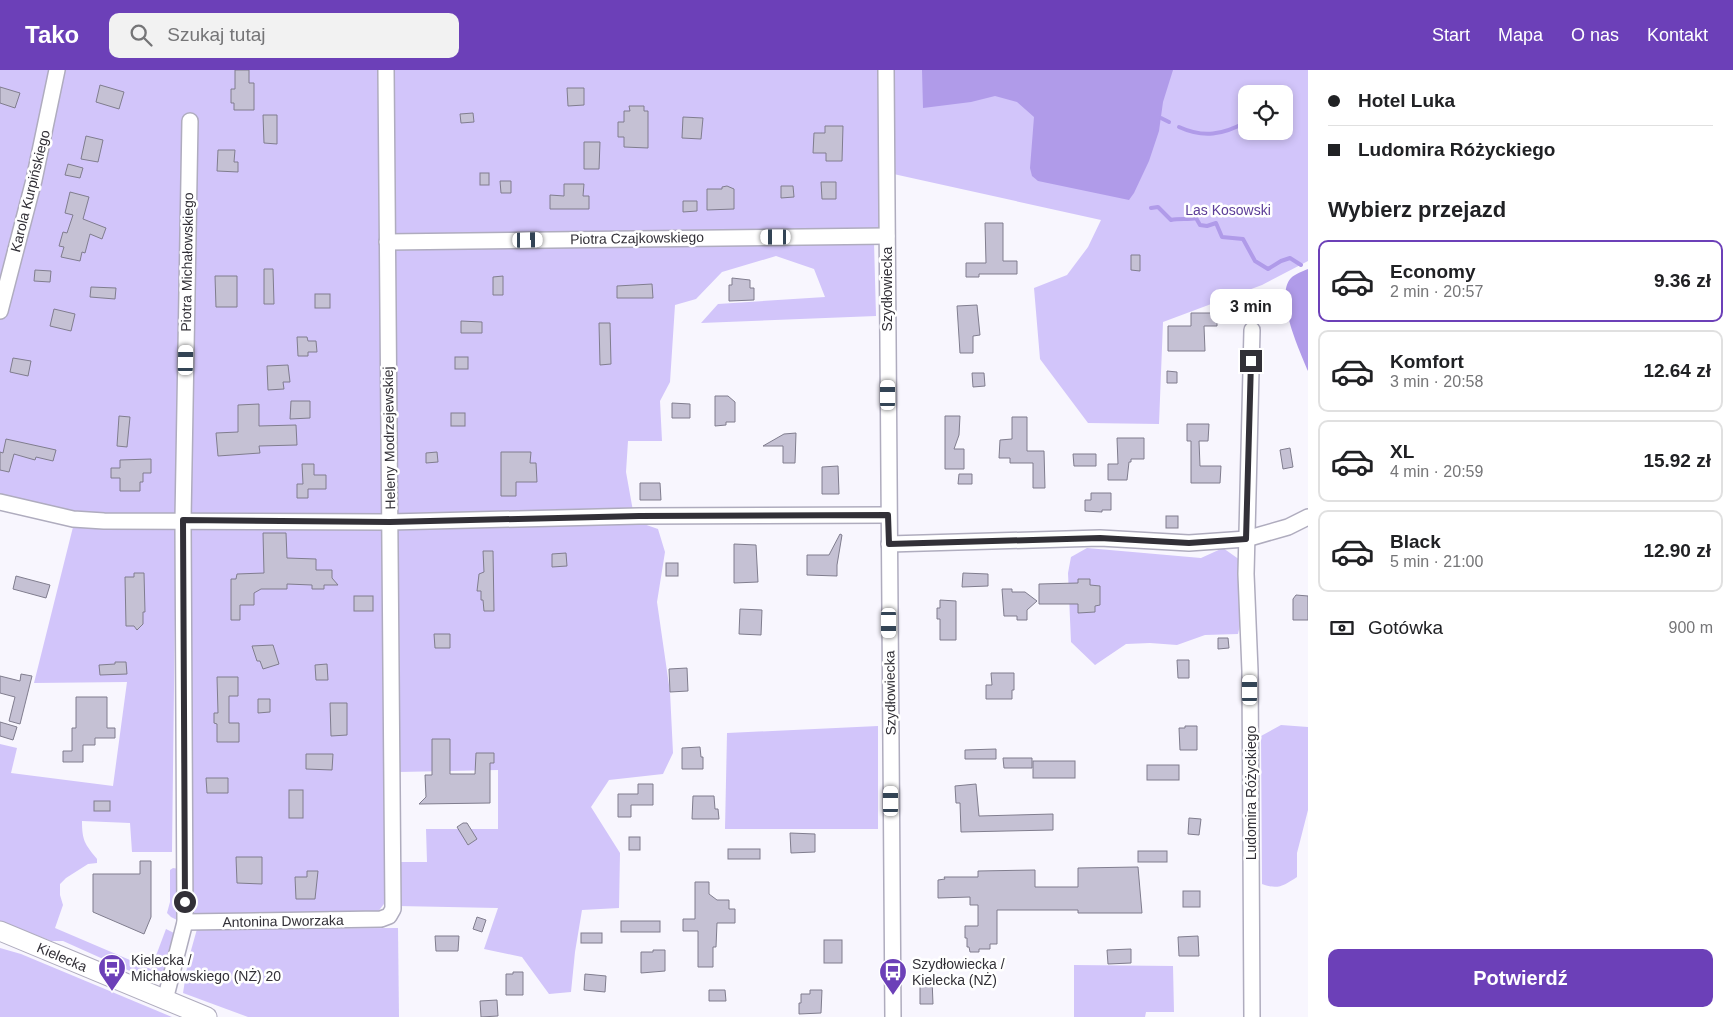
<!DOCTYPE html>
<html lang="pl">
<head>
<meta charset="utf-8">
<style>
	body { margin:0; font-family:Arial,sans-serif; background:#f2f2f2; color:#202124; height:100vh; display:flex; flex-direction:column; font-size:19px; white-space:nowrap }
	* { box-sizing:border-box; margin:0 }
	p { font-size:16px; color:#757577 }
	.icon { flex:none; width:28px; height:28px; fill:none; stroke:currentColor; stroke-width:2; stroke-linecap:round; stroke-linejoin:round }
	.map { position:relative; flex:1; overflow:hidden }
	.sheet { display:flex; flex-direction:column; background:#fff; width:425px }
	.sheet>* { flex:none }
	.hud { display:grid; align-content:center; height:110px; padding:0 20px; background:#fff }
	.fabs { position:absolute; left:1238px; top:15px; display:grid; gap:10px }
	.fabs a { display:grid; place-items:center; width:55px; height:55px; border-radius:10px; background:#fff; box-shadow:0 2px 8px #0003; font-size:25px }
	.end { position:absolute; width:22px; height:22px; margin:-11px; border:6px solid #323037; background:#fff; box-shadow:0 0 0 2px #fff }
	.from { border-radius:50% }
	.bubble { position:absolute; height:35px; border-radius:10px; background:#fff; box-shadow:0 2px 8px #0003; font-size:16px; font-weight:600; line-height:35px; text-align:center }
	.car { position:absolute; width:15px; height:30px; margin:-15px -8px; border-radius:6px; box-shadow:0 0 4px 1px #0007; background:linear-gradient(#fff 24%,#345 0 40%,#fff 0 76%,#345 0 86%,#fff 0) }
	.hud b { display:flex; align-items:center; gap:18px; height:48px; font-size:19px }
	.hud b+b { border-top:1px solid #e0e0e0 }
	.hud i { width:12px; height:12px; background:#202124 }
	ul { padding:0; list-style:none }
	li { display:flex; align-items:center; gap:15px; height:82px; margin:0 10px 8px; padding:0 10px; border:2px solid #e0e0e0; border-radius:10px }
	li div { flex:1 }
	li b { display:block; font-size:19px }
	li em { font-style:normal; font-weight:600 }
	li.selected { border-color:#6c40b8 }
	li>.icon { width:45px; height:45px; stroke-width:1.5 }
	h2 { padding:0 20px; font-size:22px; line-height:60px }
	.pay { display:flex; align-items:center; gap:12px; height:55px; padding:0 20px; font-size:19px }
	.pay p { margin-inline-start:auto }
	.button { display:flex; gap:10px; margin-top:auto; padding:10px 20px }
	.button a { flex:1; height:58px; border-radius:10px; background:#6c40b8; color:#fff; font-size:20px; font-weight:600; line-height:58px; text-align:center }
	header { display:flex; align-items:center; gap:30px; box-sizing:border-box; height:70px; padding:0 25px; background:#6c40b8; color:#fff }
	header strong { font-size:24px }
	nav { display:flex; gap:28px; margin-inline-start:auto; font-size:18px }
	.search { width:350px; height:45px; background:#f2f2f2; display:flex; align-items:center; gap:12px; box-sizing:border-box; padding:0 18px; border-radius:10px; color:#757577; font-size:19px }
	main { display:flex; flex:1; min-height:0 }
	.map>svg:first-child { display:block }
	.green { fill:#d2c5fa; fill-rule:evenodd }
	.water { fill:#b09be9 }
	.lines { fill:none; stroke-linecap:round; stroke-linejoin:round }
	.stream { stroke:#b09be9; stroke-width:4 }
	.building { fill:#c5c1d4; stroke:#807d8e }
	.minor-casing { stroke:#afacbe; stroke-width:18 }
	.major-casing { stroke:#afacbe; stroke-width:21 }
	.minor { stroke:#fff; stroke-width:15 }
	.major { stroke:#fff; stroke-width:19 }
	.route { stroke:#323037; stroke-width:6 }
	.labels { text-anchor:middle; dominant-baseline:central; stroke-width:5; stroke-linejoin:round; paint-order:stroke }
	.street-label { font-size:14px; fill:#323037; stroke:#fff }
	.park-label { font-size:14px; fill:#5c3d98; stroke:#fff }
	.poi-label { font-size:14px; fill:#323037; stroke:#fff; text-anchor:start }
</style>
</head>
<body>
<header>
<strong>Tako</strong>
<div class="search"><svg class="icon" aria-label="search" viewBox="0 0 24 24"><circle cx="10" cy="10" r="6"/><path d="M15 15l6 6"/></svg>Szukaj tutaj</div>
<nav><a>Start</a><a>Mapa</a><a>O nas</a><a>Kontakt</a></nav>
</header>
<main>
<div class="map">
<svg width="1308" height="947" viewBox="0 0 1308 947">
	<rect width="100%" height="100%" fill="#f8f6fe"/>
	<g class="green">
		<path d="M0,0h1308v191l-46,24 -99,37 -4,102 -71,-1 -48,-64 -6,-71 33,-13 21,-28 13,-27 -212,-47 1,60 -498,3 -6,275 -7,3 -189,1 -117,-2 -73,-19zM1246,24h38v37h-38z"/>
		<polygon points="874,172 876,246 701,253 718,234 825,227 814,199 776,186 722,202 696,229 675,235 670,312 660,331 662,371 628,371 626,402 633,441 395,447 392,177"/>
		<polygon points="635,451 658,459 665,482 657,532 670,622 673,683 663,704 609,710 591,737 620,783 619,838 582,840 575,882 571,922 549,924 522,887 484,879 498,838 398,836 398,792 427,792 426,759 498,759 498,700 399,702 395,455"/>
		<path d="M176,455l-4,327h-40l-2,-29 -48,-2c0,20 3,23 15,38v4l-9,1 -22,14 -6,6v11l3,10 -8,23 96,41 15,-40 10,5 -11,40 -15,6 -87,-39h-12l-51,-20v-177l17,4 -6,25 102,13 14,-104 -93,1 39,-156z"/>
		<polygon points="190,455 383,456 387,830 377,843 187,848"/>
		<polygon points="1087,478 1201,488 1223,478 1240,490 1241,551 1238,564 1205,565 1177,575 1150,573 1126,574 1095,595 1071,572 1068,503 1071,487"/>
		<path d="M1281,655l27,2v83l-11,43v24c-14,9 -19,13 -35,7l-1,-148z"/>
		<polygon points="878,656 878,759 725,759 727,663"/>
		<polygon points="173,798 180,799 179,851 171,847 167,843 170,832 170,800"/>
		<polygon points="398,858 399,947 248,947 183,923 188,891 197,859"/>
		<polygon points="0,878 21,884 172,947 0,947"/>
		<polygon points="1074,895 1173,896 1174,942 1146,942 1145,947 1074,947"/>
	</g>
	<g class="water">
		<polygon points="922,0 1173,0 1163,32 1159,61 1149,91 1134,123 1129,130 1038,111 1032,106 1030,98 1034,47 1017,32 995,26 971,32 923,38"/>
		<path d="M1308,199v102c-8,-20 -34,-75 -17,-93 4,-4 12,-7 17,-9z"/>
	</g>
	<g class="lines">
		<g class="stream">
			<polyline points="1161,48 1169,52"/>
			<path d="M1179,57c24,11 44,8 67,-5"/>
			<path d="M1151,138l7,-1 13,13c9,-2 17,0 25,-2l4,7 7,1 9,-3 6,14 21,2 12,22 13,8 13,-8 9,-3 11,7"/>
		</g>
	</g>
	<g class="building">
		<polygon points="235,0 249,0 249,13 254,13 254,40 234,40 234,33 231,33 231,19 235,19"/>
		<polygon points="100,15 124,22 119,39 96,32"/>
		<polygon points="0,17 20,23 15,38 0,33"/>
		<polygon points="567,18 584,18 584,35 568,36"/>
		<polygon points="629,36 644,36 644,41 648,41 648,78 624,77 624,67 618,67 618,52 624,52 624,41 630,41"/>
		<polygon points="473,43 474,52 461,53 460,44"/>
		<polygon points="263,45 277,45 277,74 264,73"/>
		<polygon points="683,47 703,48 701,69 682,68"/>
		<polygon points="825,56 843,56 842,91 826,91 826,83 813,83 814,63 825,63"/>
		<polygon points="86,66 103,70 98,92 81,89"/>
		<polygon points="584,72 600,72 599,99 584,99"/>
		<polygon points="218,80 235,80 234,92 238,92 238,102 217,101"/>
		<polygon points="68,94 83,98 80,108 65,105"/>
		<rect x="480" y="103" width="9" height="12"/>
		<polygon points="500,111 511,111 511,123 501,123"/>
		<polygon points="821,112 836,112 836,129 822,129"/>
		<polygon points="564,114 584,114 583,126 589,126 589,139 550,139 550,125 564,126"/>
		<polygon points="727,116 734,119 734,139 707,140 707,119 722,119 722,117"/>
		<polygon points="781,116 793,116 794,127 781,128"/>
		<polygon points="70,122 89,127 83,149 106,158 102,169 90,164 85,183 82,182 80,191 61,187 64,177 59,176 63,162 67,163 73,145 65,143"/>
		<polygon points="683,131 697,131 697,141 683,142"/>
		<polygon points="985,153 1003,153 1003,191 1017,191 1017,204 979,204 979,207 966,207 966,193 986,193"/>
		<polygon points="1131,185 1140,185 1140,201 1131,200"/>
		<polygon points="264,199 273,199 274,234 264,234"/>
		<polygon points="35,200 51,201 50,212 34,211"/>
		<polygon points="215,206 237,206 237,237 216,237"/>
		<polygon points="503,206 503,225 493,225 493,207"/>
		<polygon points="732,208 750,210 750,218 754,218 754,230 729,231 729,215 732,215"/>
		<polygon points="652,214 653,228 617,228 617,216"/>
		<polygon points="91,217 116,218 115,229 90,227"/>
		<rect x="315" y="224" width="15" height="14"/>
		<polygon points="977,235 980,265 973,266 973,283 960,283 957,236"/>
		<polygon points="54,239 75,244 71,261 50,256"/>
		<polygon points="1191,243 1217,243 1217,256 1204,256 1205,281 1168,281 1168,256 1191,256"/>
		<polygon points="461,251 482,252 482,263 461,263"/>
		<polygon points="599,253 610,253 611,294 600,295"/>
		<polygon points="297,267 307,267 308,271 316,271 317,282 308,282 308,286 298,286"/>
		<rect x="455" y="287" width="13" height="12"/>
		<polygon points="13,288 31,291 28,306 10,302"/>
		<polygon points="288,295 290,312 283,312 284,319 268,320 267,296"/>
		<polygon points="1167,301 1177,302 1177,313 1167,313"/>
		<polygon points="972,303 984,303 985,316 973,317"/>
		<polygon points="715,326 728,326 735,332 735,352 726,352 726,355 715,356"/>
		<polygon points="291,331 310,331 310,348 290,349"/>
		<polygon points="672,333 690,334 690,348 672,348"/>
		<polygon points="259,334 259,356 296,355 297,375 259,376 260,383 218,386 216,363 238,362 238,335"/>
		<rect x="451" y="343" width="14" height="13"/>
		<polygon points="119,346 130,347 127,377 117,376"/>
		<polygon points="945,346 960,346 959,365 954,379 964,379 964,399 945,399"/>
		<polygon points="1012,347 1027,347 1027,381 1044,381 1045,418 1033,418 1033,393 1010,393 1010,388 999,388 1000,370 1012,369"/>
		<polygon points="1187,354 1209,354 1208,371 1199,371 1200,396 1221,396 1220,413 1191,413 1191,371 1187,371"/>
		<polygon points="796,363 795,393 783,393 783,376 763,376 784,364"/>
		<polygon points="1117,368 1144,368 1144,389 1131,389 1131,392 1129,392 1127,410 1108,410 1108,394 1118,394"/>
		<polygon points="6,369 56,380 53,391 36,387 35,390 14,384 9,402 0,400 0,382 3,383"/>
		<polygon points="1290,378 1293,397 1283,399 1280,380"/>
		<polygon points="437,382 438,392 426,393 426,383"/>
		<polygon points="501,382 531,382 530,393 536,393 537,412 516,412 516,426 501,426"/>
		<polygon points="1073,384 1096,384 1096,396 1074,396"/>
		<polygon points="151,389 151,403 143,403 143,412 140,412 140,421 120,421 120,408 111,408 111,398 120,398 120,390"/>
		<polygon points="302,394 314,394 314,405 326,405 326,419 308,419 308,428 297,428 297,414 303,414"/>
		<polygon points="838,396 839,424 822,424 822,397"/>
		<polygon points="959,404 972,404 972,414 958,414"/>
		<polygon points="640,413 660,413 661,430 640,430"/>
		<polygon points="1091,423 1111,423 1111,440 1102,440 1102,442 1085,441 1085,430 1091,430"/>
		<rect x="1166" y="446" width="12" height="12"/>
		<polygon points="263,463 286,463 287,488 316,489 316,500 332,500 332,508 338,515 324,515 324,519 312,519 312,515 287,514 287,519 261,519 254,523 254,535 240,535 240,550 231,550 231,509 236,509 237,504 264,503"/>
		<polygon points="840,464 842,465 837,495 837,506 807,505 807,485 829,485"/>
		<polygon points="734,474 756,475 758,512 734,513"/>
		<polygon points="483,481 493,481 494,541 484,541 483,530 481,530 481,521 477,521 479,504 484,502"/>
		<polygon points="566,483 567,496 552,497 552,484"/>
		<rect x="666" y="493" width="12" height="13"/>
		<polygon points="134,503 144,503 145,542 143,542 143,554 137,560 134,556 126,556 125,507 134,507"/>
		<polygon points="963,503 988,504 988,516 962,517"/>
		<polygon points="16,506 50,515 46,528 13,519"/>
		<polygon points="1078,509 1090,509 1090,515 1100,516 1100,535 1095,536 1095,542 1078,543 1078,534 1039,534 1039,514 1078,513"/>
		<polygon points="1002,519 1012,519 1012,522 1025,522 1037,531 1027,540 1027,550 1017,550 1017,546 1004,546"/>
		<polygon points="1296,525 1308,526 1308,550 1293,550 1293,529"/>
		<rect x="354" y="526" width="19" height="15"/>
		<polygon points="940,530 956,531 956,570 940,570 940,549 937,549 937,538 940,538"/>
		<polygon points="740,539 762,540 761,565 739,564"/>
		<polygon points="434,564 450,564 450,578 435,578"/>
		<polygon points="1218,568 1228,568 1229,578 1218,579"/>
		<polygon points="273,575 279,594 263,599 260,591 257,591 252,576"/>
		<polygon points="1177,590 1189,590 1189,608 1178,608"/>
		<polygon points="115,592 126,592 127,604 100,605 99,595 115,594"/>
		<polygon points="327,594 328,610 316,610 315,595"/>
		<polygon points="687,598 688,621 670,622 669,599"/>
		<polygon points="991,603 1014,603 1014,620 1012,620 1012,629 986,629 986,615 992,615"/>
		<polygon points="21,604 32,606 20,654 9,651 15,627 0,623 0,606 20,611"/>
		<polygon points="217,607 238,607 238,626 229,626 229,653 239,653 239,672 217,672 217,654 214,653 214,643 218,643"/>
		<polygon points="76,627 107,627 107,658 115,658 115,668 95,668 95,675 83,675 83,692 63,692 63,681 72,681 72,658 76,658"/>
		<polygon points="258,629 270,629 270,642 258,643"/>
		<polygon points="330,633 347,633 347,665 331,666"/>
		<polygon points="0,652 17,657 13,670 0,666"/>
		<polygon points="1185,656 1197,656 1197,680 1180,680 1179,658 1185,658"/>
		<polygon points="432,669 450,669 450,704 475,704 476,683 494,683 494,693 490,693 490,733 419,734 426,727 425,705 432,705"/>
		<polygon points="700,677 701,687 703,687 703,699 682,699 682,678"/>
		<polygon points="996,679 996,689 965,689 965,680"/>
		<polygon points="306,684 333,684 332,700 306,699"/>
		<polygon points="1003,688 1032,688 1032,698 1004,698"/>
		<rect x="1033" y="691" width="42" height="17"/>
		<rect x="1147" y="695" width="32" height="15"/>
		<polygon points="206,708 228,708 228,723 207,723"/>
		<polygon points="638,714 653,714 653,735 631,735 631,747 618,747 618,724 638,724"/>
		<polygon points="976,714 979,746 1053,744 1053,760 961,762 960,733 956,733 955,716"/>
		<rect x="289" y="720" width="14" height="28"/>
		<polygon points="693,726 714,726 715,739 718,739 719,749 692,749"/>
		<rect x="94" y="731" width="16" height="10"/>
		<polygon points="1189,748 1201,749 1199,765 1188,764"/>
		<polygon points="463,753 467,753 477,769 468,775 457,757"/>
		<polygon points="790,763 815,764 815,782 791,783"/>
		<rect x="629" y="767" width="11" height="13"/>
		<rect x="728" y="779" width="32" height="10"/>
		<rect x="1138" y="781" width="29" height="11"/>
		<polygon points="236,787 262,787 262,814 237,813"/>
		<polygon points="140,791 151,791 151,847 144,864 93,842 93,804 140,804"/>
		<polygon points="1138,797 1142,843 1078,843 1078,840 997,840 997,874 990,874 990,879 979,879 979,882 970,882 969,877 967,877 967,868 965,868 965,856 978,856 978,835 970,835 970,827 938,828 938,810 945,809 944,807 978,807 978,801 1035,800 1035,817 1078,817 1078,798"/>
		<polygon points="307,801 318,801 315,829 296,829 295,807 307,807"/>
		<polygon points="695,812 709,812 709,824 717,830 729,830 729,839 735,839 735,853 717,853 716,877 713,877 713,897 698,897 698,861 683,861 683,849 695,849"/>
		<rect x="1183" y="821" width="17" height="16"/>
		<polygon points="477,847 486,850 482,862 473,859"/>
		<rect x="621" y="851" width="39" height="11"/>
		<rect x="581" y="863" width="21" height="10"/>
		<polygon points="435,866 459,866 458,881 436,881"/>
		<polygon points="1198,866 1199,886 1179,886 1178,867"/>
		<rect x="824" y="870" width="18" height="23"/>
		<polygon points="1131,879 1131,893 1108,894 1107,880"/>
		<polygon points="653,880 665,880 665,901 641,903 641,882 653,882"/>
		<polygon points="513,902 523,902 523,925 506,925 506,904 513,904"/>
		<polygon points="585,904 606,906 605,922 584,920"/>
		<polygon points="920,909 932,909 933,934 920,934"/>
		<polygon points="709,920 725,920 726,931 709,931"/>
		<polygon points="810,920 822,920 821,943 799,944 799,933 801,933 801,924 810,924"/>
		<polygon points="497,930 498,946 481,947 480,931"/>
	</g>
	<g class="lines">
		<defs>
			<g id="minor">
				<polyline points="886,0 893,947"/>
				<polyline points="387,172 887,166"/>
				<polyline points="0,241 34,110 57,0"/>
				<polyline points="0,432 73,449 104,451 390,452 639,446 888,445"/>
				<polyline points="889,474 1100,468 1189,473 1246,469 1288,457 1308,447"/>
				<polyline points="185,852 381,849 389,846 393,839 386,0"/>
				<polyline points="165,930 185,852 183,450 190,51"/>
				<polyline points="1252,947 1250,601 1246,504 1252,260"/>
			</g>
			<polyline id="major" points="0,861 207,947"/>
		</defs>
		<use href="#minor" class="minor-casing"/>
		<use href="#major" class="major-casing"/>
		<use href="#minor" class="minor"/>
		<use href="#major" class="major"/>
	</g>
	<g class="lines">
		<polyline class="route" points="185,832 183,450 390,452 639,446 888,445 889,474 1100,468 1189,473 1246,469 1251,291"/>
	</g>
	<defs>
		<symbol id="bus-pin" viewBox="-11 -11 22 30"><path d="M0 17L-7.5 6A9.5 9.5 0 1 1 7.5 6Z" fill="#6c40b8" stroke="#fff"/><path d="M-5-6H5V4H4V6H2V4H-2V6H-4V4H-5ZM-3.5-4V0h7V-4ZM-3.5 1.2v1.5H-2V1.2ZM2 1.2v1.5H3.5V1.2Z" fill="#fff"/></symbol>
	</defs>
	<g fill-rule="evenodd">
		<use href="#bus-pin" x="96" y="882" width="32" height="43"/>
		<use href="#bus-pin" x="877" y="886" width="32" height="43"/>
	</g>
	<g class="labels">
		<g class="street-label">
			<text transform="translate(30 121) rotate(-76)">Karola Kurpińskiego</text>
			<text transform="translate(637 168) rotate(-1)">Piotra Czajkowskiego</text>
			<text transform="translate(187 192) rotate(-89)">Piotra Michałowskiego</text>
			<text transform="translate(887 219) rotate(-90)">Szydłowiecka</text>
			<text transform="translate(389 368) rotate(-91)">Heleny Modrzejewskiej</text>
			<text transform="translate(890 623) rotate(-91)">Szydłowiecka</text>
			<text transform="translate(1251 723) rotate(-90)">Ludomira Różyckiego</text>
			<text transform="translate(283 851) rotate(-1)">Antonina Dworzaka</text>
			<text transform="translate(62 887) rotate(23)">Kielecka</text>
		</g>
		<g class="park-label">
			<text x="1228" y="140">Las Kosowski</text>
		</g>
		<g class="poi-label">
			<text x="131" y="890">Kielecka /<tspan x="131" dy="16">Michałowskiego (NŻ) 20</tspan></text>
			<text x="912" y="894">Szydłowiecka /<tspan x="912" dy="16">Kielecka (NŻ)</tspan></text>
		</g>
	</g>
</svg>
<div class="fabs">
<a><svg class="icon" aria-label="locate" viewBox="0 0 24 24"><circle cx="12" cy="12" r="6"/><path d="M12 2v4M12 18v4M2 12h4M18 12h4"/></svg></a>
</div>
<i class="end from" style="left:185px;top:832px"></i>
<i class="end" style="left:1251px;top:291px"></i>
<div class="bubble" style="left:1210px;top:219px;width:82px">3 min</div>
<i class="car" style="left:776px;top:167px;rotate:270deg"></i>
<i class="car" style="left:528px;top:170px;rotate:89deg"></i>
<i class="car" style="left:186px;top:290px;rotate:1deg"></i>
<i class="car" style="left:888px;top:325px;rotate:0deg"></i>
<i class="car" style="left:889px;top:553px;rotate:180deg"></i>
<i class="car" style="left:1250px;top:620px;rotate:0deg"></i>
<i class="car" style="left:891px;top:731px;rotate:0deg"></i>
</div>
<section class="sheet">
<div class="hud">
<b><i class="from"></i>Hotel Luka</b>
<b><i></i>Ludomira Różyckiego</b>
</div>
<h2>Wybierz przejazd</h2>
<ul>
<li class="selected"><svg class="icon" aria-label="car" viewBox="0 0 24 24"><path d="M5 17H2v-5l4-1 3-4h7l3 4 3 1v5h-3M9 17h6M6 11h13"/><circle cx="7" cy="17" r="2"/><circle cx="17" cy="17" r="2"/></svg><div><b>Economy</b><p>2 min · 20:57</p></div><em>9.36 zł</em></li>
<li><svg class="icon" aria-label="car" viewBox="0 0 24 24"><path d="M5 17H2v-5l4-1 3-4h7l3 4 3 1v5h-3M9 17h6M6 11h13"/><circle cx="7" cy="17" r="2"/><circle cx="17" cy="17" r="2"/></svg><div><b>Komfort</b><p>3 min · 20:58</p></div><em>12.64 zł</em></li>
<li><svg class="icon" aria-label="car" viewBox="0 0 24 24"><path d="M5 17H2v-5l4-1 3-4h7l3 4 3 1v5h-3M9 17h6M6 11h13"/><circle cx="7" cy="17" r="2"/><circle cx="17" cy="17" r="2"/></svg><div><b>XL</b><p>4 min · 20:59</p></div><em>15.92 zł</em></li>
<li><svg class="icon" aria-label="car" viewBox="0 0 24 24"><path d="M5 17H2v-5l4-1 3-4h7l3 4 3 1v5h-3M9 17h6M6 11h13"/><circle cx="7" cy="17" r="2"/><circle cx="17" cy="17" r="2"/></svg><div><b>Black</b><p>5 min · 21:00</p></div><em>12.90 zł</em></li>
</ul>
<div class="pay"><svg class="icon" aria-label="cash" viewBox="0 0 24 24"><path d="M3 7h18v10H3z"/><circle cx="12" cy="12" r="2"/></svg>Gotówka<p>900 m</p></div>
<div class="button"><a>Potwierdź</a></div>
</section>
</main>
</body>
</html>
